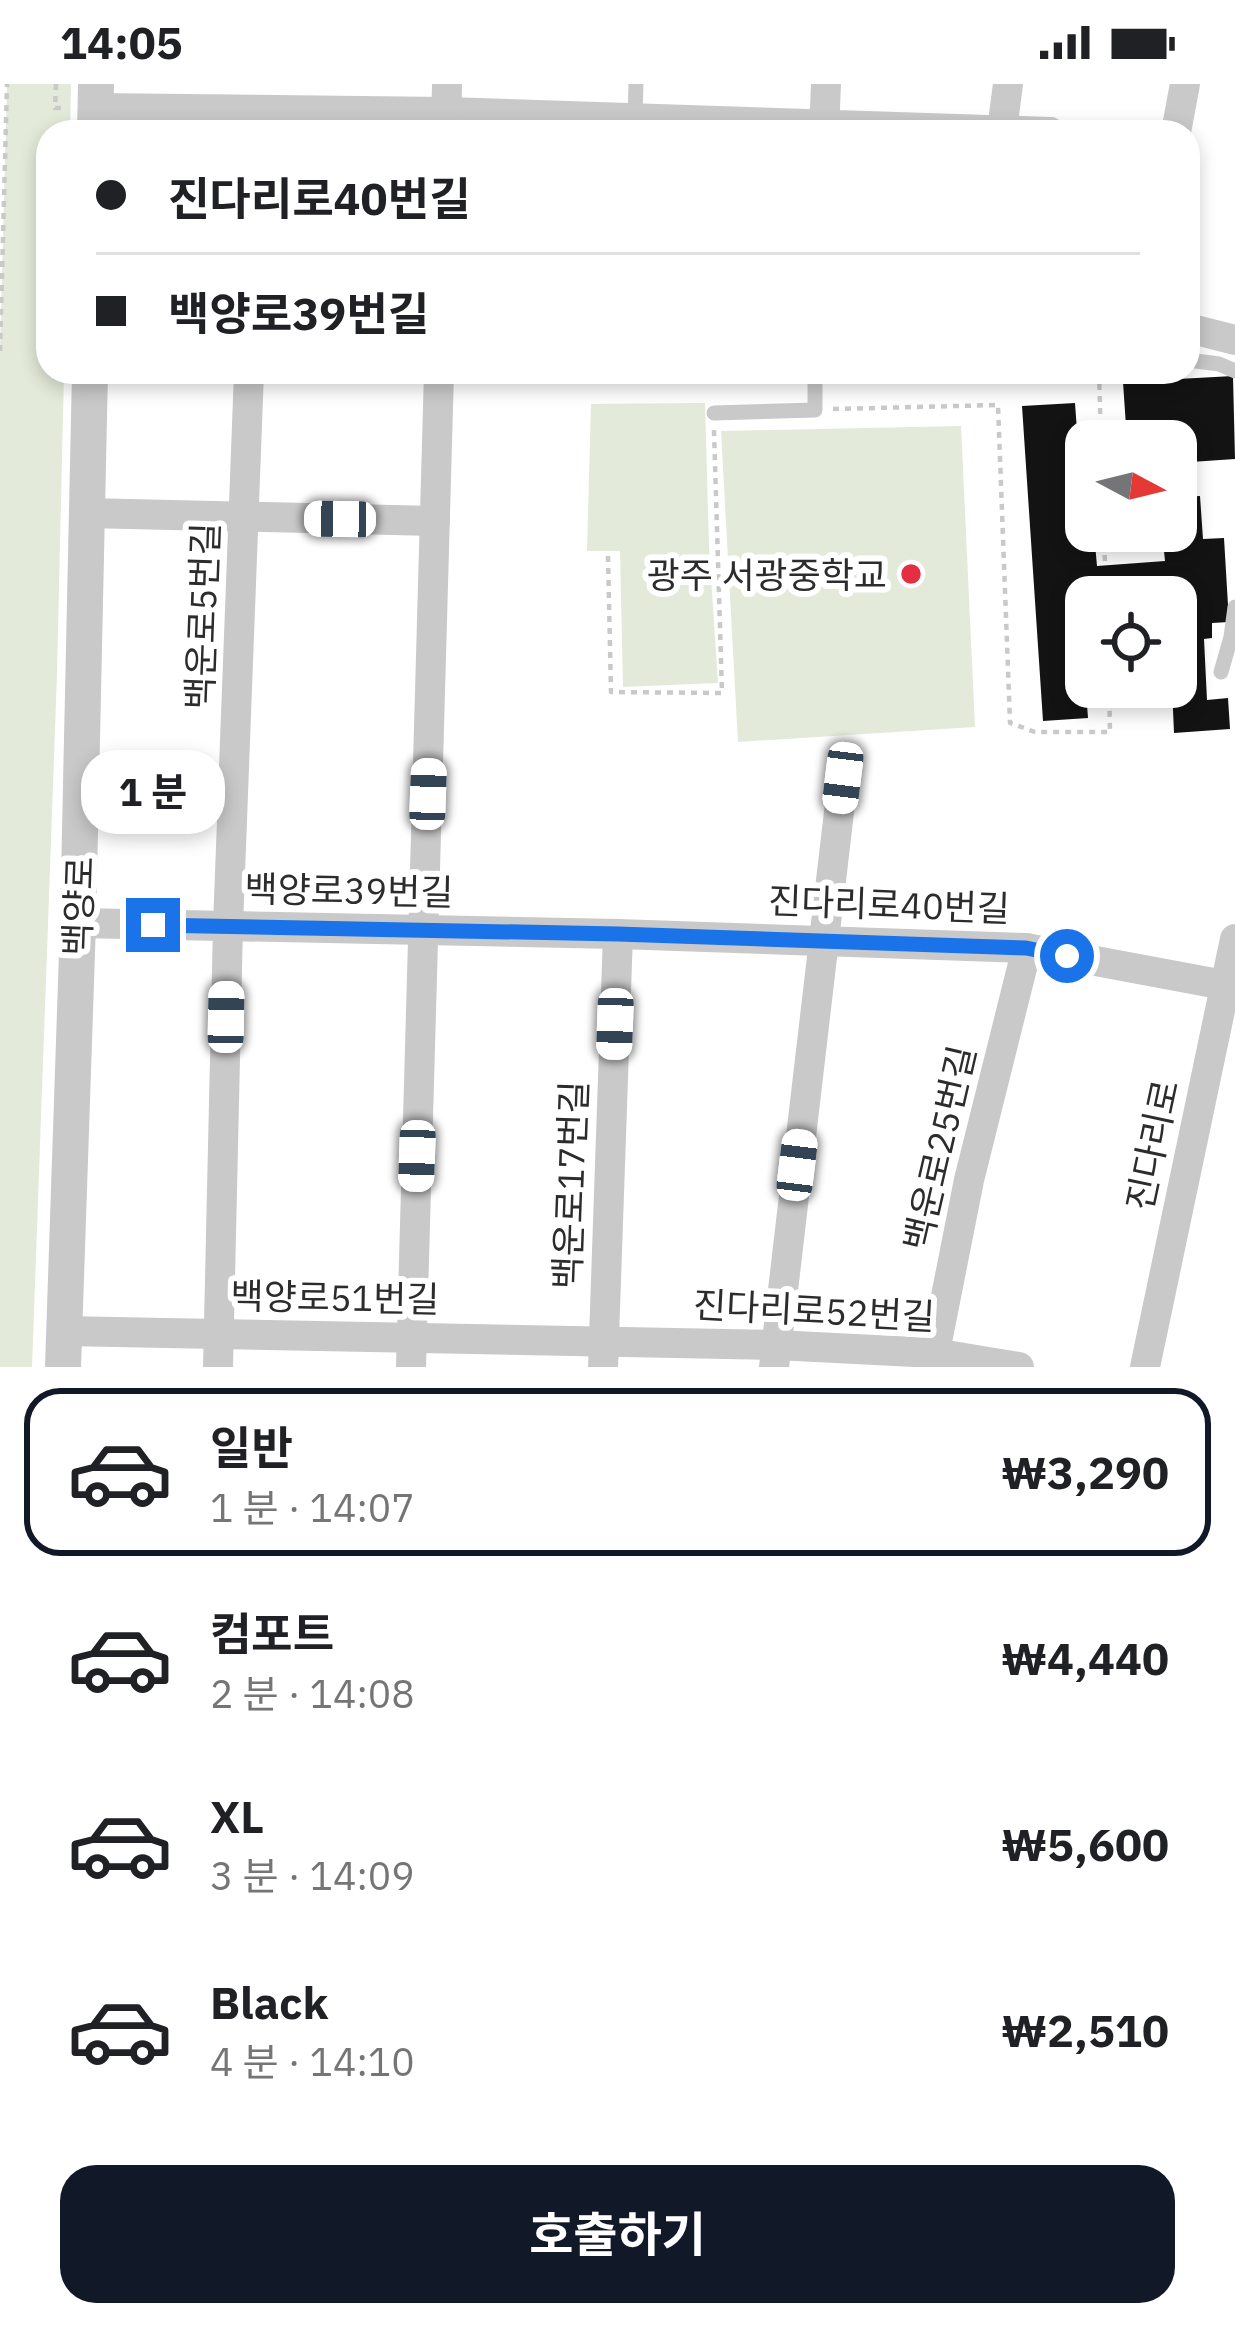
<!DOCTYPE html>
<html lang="ko">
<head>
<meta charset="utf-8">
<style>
	body { margin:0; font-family:"IBM Plex Sans","Noto Sans KR",sans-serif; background:#f6f6f6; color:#202124; height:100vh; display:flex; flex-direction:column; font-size:45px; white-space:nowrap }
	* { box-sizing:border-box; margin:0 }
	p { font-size:39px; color:#757577 }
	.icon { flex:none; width:66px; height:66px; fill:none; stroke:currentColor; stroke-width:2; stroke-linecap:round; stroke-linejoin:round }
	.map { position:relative; height:1283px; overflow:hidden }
	.panel { display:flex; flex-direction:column; background:#fff; flex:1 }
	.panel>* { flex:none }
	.banner { position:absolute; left:36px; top:36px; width:1164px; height:264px; border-radius:36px; box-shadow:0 6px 18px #0003; display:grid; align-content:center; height:264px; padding:0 60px; background:#fff }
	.needle { width:78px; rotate:97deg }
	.tools { position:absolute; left:1065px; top:336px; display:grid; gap:24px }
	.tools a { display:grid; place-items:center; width:132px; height:132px; border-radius:24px; background:#fff; box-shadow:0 6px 18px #0003; font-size:60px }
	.end { position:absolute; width:54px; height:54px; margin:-27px; border:15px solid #1a73e8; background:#fff; box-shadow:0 0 0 6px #fff }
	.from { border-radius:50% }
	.bubble { position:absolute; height:84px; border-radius:36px; background:#fff; box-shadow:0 6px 18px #0003; font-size:39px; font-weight:700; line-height:84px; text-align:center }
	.car { position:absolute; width:36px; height:72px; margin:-36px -18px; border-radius:15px; box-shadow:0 0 9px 3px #0007; background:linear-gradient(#fff 24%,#345 0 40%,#fff 0 76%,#345 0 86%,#fff 0) }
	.banner b { display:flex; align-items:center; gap:42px; height:114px; font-size:45px }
	.banner b+b { border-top:3px solid #e0e0e0 }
	.banner i { width:30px; height:30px; background:#202124 }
	ul { padding:21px 0 0; list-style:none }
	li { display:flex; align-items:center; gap:36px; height:168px; margin:0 24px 18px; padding:0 36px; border:6px solid transparent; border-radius:36px }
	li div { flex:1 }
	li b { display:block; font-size:45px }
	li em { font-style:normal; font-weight:700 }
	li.current { border-color:#111827 }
	li>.icon { width:108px; height:108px; stroke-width:1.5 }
	.cta { display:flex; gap:24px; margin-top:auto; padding:24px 60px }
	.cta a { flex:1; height:138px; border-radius:36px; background:#111827; color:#fff; font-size:48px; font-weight:700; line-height:138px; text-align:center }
	.status { display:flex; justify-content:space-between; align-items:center; height:84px; padding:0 60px; background:#fff; direction:ltr }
	.status svg { height:33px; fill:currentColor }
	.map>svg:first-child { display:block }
	.green { fill:#e3ead9 }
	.building { fill:#131313 }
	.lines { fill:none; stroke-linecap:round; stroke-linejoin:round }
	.path { stroke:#c9c9c9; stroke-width:4.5; stroke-dasharray:6 6; stroke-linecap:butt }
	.service { stroke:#c9c9c9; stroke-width:15 }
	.minor { stroke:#c9c9c9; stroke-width:30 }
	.tertiary { stroke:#c9c9c9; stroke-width:36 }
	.route { stroke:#1a73e8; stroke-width:15 }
	.poi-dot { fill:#e32e44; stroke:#fff; stroke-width:4.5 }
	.labels { text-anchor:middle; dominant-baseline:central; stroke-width:12; stroke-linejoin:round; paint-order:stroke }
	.poi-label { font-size:36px; fill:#2c2c2c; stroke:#fff; text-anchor:end }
	.street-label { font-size:36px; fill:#2c2c2c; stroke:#fff }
</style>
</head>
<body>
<div class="status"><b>14:05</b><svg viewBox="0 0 49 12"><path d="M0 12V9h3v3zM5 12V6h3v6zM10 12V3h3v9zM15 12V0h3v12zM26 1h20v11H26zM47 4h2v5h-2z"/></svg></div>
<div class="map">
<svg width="1235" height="1283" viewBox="0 0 1235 1283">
	<rect width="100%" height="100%" fill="#fff"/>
	<g class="green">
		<polygon points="7,0 71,0 70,48 48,48 48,288 64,288 57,590 32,1283 0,1283 0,267"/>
		<polygon points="705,319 709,462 718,599 623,603 620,467 587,467 591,320"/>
		<polygon points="961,342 975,643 738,658 721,347"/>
	</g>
	<g class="building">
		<polygon points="1233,292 1235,375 1176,379 1176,357 1127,357 1123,298"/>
		<polygon points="1075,319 1083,430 1086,430 1087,449 1094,449 1097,482 1165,477 1162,447 1176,447 1176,413 1200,412 1203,455 1224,454 1229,538 1212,539 1212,554 1204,555 1207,616 1228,614 1230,645 1174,649 1172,603 1176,603 1176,513 1167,513 1166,497 1096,502 1096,513 1086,513 1086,566 1083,566 1088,634 1043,637 1022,322"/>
	</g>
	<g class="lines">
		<g class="path">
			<polyline points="56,0 55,24 67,24"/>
			<polyline points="0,267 7,0"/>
			<polyline points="1099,288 1101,357"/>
			<polyline points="833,325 998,321 1010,639 1035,648 1110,648 1109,603"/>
			<polyline points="1104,447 1105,481"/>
			<polyline points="608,472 611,608 722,609 714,346"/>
			<polyline points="1106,502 1106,513"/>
		</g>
		<g class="service">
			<polyline points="635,33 636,0"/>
			<polyline points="1188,276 1219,280 1235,287"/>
			<polyline points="714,329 815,326 815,288"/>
			<polyline points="1221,588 1231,553 1235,523"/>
		</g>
		<g class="minor">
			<polyline points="95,24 447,28 1050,48"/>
			<polyline points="1002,46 1008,0"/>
			<polyline points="446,48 447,0"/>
			<polyline points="824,48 826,0"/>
			<polyline points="1176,48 1185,0"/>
			<polyline points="1188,244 1235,256"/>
			<polyline points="87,429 435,437"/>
			<polyline points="78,839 618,850 1026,864 1235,903"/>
			<polyline points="64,1247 776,1261 934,1269 1019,1283"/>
			<polyline points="218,1283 228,842 249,288"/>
			<polyline points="411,1283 439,288"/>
			<polyline points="603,1283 618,850"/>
			<polyline points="774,1283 843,694"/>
			<polyline points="932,1283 969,1096 1027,864"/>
			<polyline points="1145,1283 1235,855"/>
		</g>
		<g class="tertiary">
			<polyline points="95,48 96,0"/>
			<polyline points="63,1283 78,839 90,288"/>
		</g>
	</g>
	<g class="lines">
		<polyline class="route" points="153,841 618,850 1026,864 1067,872"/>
	</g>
	<circle class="poi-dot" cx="911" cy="490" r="12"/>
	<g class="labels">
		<g class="poi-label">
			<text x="887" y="490">광주 서광중학교</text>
		</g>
		<g class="street-label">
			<text transform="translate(202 532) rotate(-88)">백운로5번길</text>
			<text transform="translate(349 806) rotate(1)">백양로39번길</text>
			<text transform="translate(889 820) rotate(2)">진다리로40번길</text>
			<text transform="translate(78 822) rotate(-88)">백양로</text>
			<text transform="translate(1152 1061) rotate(-78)">진다리로</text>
			<text transform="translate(939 1064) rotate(-77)">백운로25번길</text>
			<text transform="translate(570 1101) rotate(-88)">백운로17번길</text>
			<text transform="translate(335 1213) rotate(1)">백양로51번길</text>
			<text transform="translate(814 1226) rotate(3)">진다리로52번길</text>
		</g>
	</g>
</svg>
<div class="tools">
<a><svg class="needle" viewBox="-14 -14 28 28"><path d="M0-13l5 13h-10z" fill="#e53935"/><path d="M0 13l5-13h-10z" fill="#757577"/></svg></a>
<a><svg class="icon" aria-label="locate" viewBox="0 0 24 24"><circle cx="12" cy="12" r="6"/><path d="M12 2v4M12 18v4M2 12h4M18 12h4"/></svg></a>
</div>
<i class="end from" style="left:1067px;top:872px"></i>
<i class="end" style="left:153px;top:841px"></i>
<div class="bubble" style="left:81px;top:666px;width:144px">1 분</div>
<i class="car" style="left:340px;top:435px;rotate:271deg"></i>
<i class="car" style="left:843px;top:694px;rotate:187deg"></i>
<i class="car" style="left:428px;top:710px;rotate:2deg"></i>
<i class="car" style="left:226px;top:933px;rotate:1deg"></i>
<i class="car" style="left:615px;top:940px;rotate:182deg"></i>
<i class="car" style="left:417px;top:1072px;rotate:182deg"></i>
<i class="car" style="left:797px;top:1081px;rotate:7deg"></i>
<div class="banner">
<b><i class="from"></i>진다리로40번길</b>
<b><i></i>백양로39번길</b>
</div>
</div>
<section class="panel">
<ul>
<li class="current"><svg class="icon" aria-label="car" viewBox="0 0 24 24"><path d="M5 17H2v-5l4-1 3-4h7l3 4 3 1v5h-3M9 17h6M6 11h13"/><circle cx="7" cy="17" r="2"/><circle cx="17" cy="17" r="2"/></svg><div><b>일반</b><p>1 분 · 14:07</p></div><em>₩3,290</em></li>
<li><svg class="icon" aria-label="car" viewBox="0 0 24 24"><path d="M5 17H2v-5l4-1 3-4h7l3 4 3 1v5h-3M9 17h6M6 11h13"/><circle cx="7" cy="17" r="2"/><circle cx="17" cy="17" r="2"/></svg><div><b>컴포트</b><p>2 분 · 14:08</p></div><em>₩4,440</em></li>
<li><svg class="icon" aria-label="car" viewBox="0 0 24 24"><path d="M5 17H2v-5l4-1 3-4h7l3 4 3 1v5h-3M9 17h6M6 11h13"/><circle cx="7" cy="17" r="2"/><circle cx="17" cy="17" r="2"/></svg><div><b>XL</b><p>3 분 · 14:09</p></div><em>₩5,600</em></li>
<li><svg class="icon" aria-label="car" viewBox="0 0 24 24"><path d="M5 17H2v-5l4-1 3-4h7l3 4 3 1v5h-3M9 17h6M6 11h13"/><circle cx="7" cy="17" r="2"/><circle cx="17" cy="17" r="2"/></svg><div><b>Black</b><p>4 분 · 14:10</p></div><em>₩2,510</em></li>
</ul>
<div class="cta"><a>호출하기</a></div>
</section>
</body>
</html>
